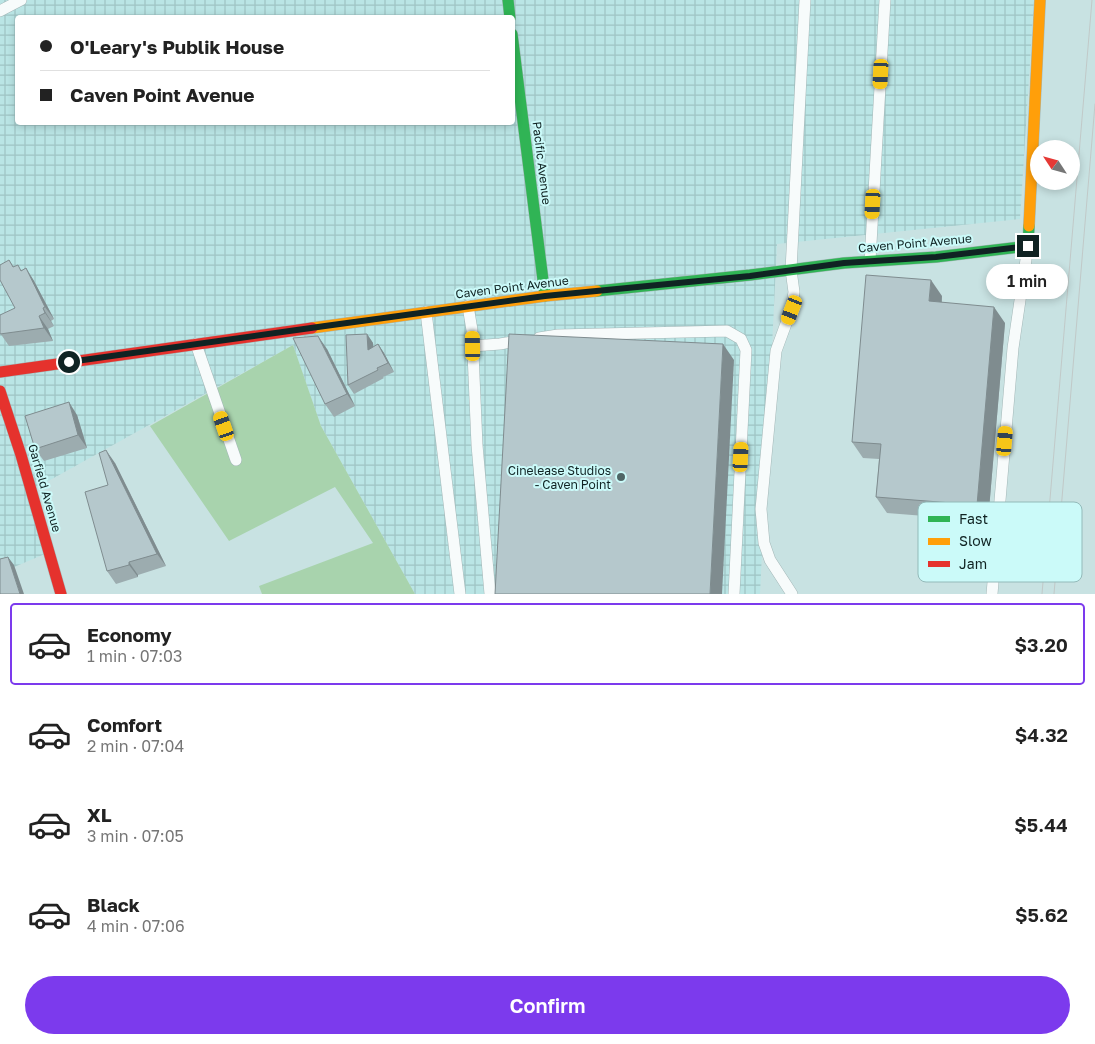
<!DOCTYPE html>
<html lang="en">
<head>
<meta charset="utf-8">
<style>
	body { margin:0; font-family:"Golos Text",sans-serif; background:#f2f2f2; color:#222; height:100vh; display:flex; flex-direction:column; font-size:19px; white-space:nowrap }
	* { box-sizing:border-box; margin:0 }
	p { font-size:16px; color:#767676 }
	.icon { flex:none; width:28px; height:28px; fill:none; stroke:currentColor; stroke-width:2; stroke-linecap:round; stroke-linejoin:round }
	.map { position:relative; height:594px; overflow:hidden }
	.sheet { display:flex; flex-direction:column; background:#fff; flex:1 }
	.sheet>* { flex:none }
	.hud { position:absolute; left:15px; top:15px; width:500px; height:110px; border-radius:5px; box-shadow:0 2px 8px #0003; display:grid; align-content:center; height:110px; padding:0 25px; background:#fff }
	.needle { width:32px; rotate:306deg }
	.controls { position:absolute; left:1030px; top:140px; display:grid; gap:10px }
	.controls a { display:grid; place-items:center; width:50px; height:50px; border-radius:50%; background:#fff; box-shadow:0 2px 8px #0003; font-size:25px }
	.end { position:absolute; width:22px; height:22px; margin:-11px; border:6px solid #102323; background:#fff; box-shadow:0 0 0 2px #fff }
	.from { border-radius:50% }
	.bubble { position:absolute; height:35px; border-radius:18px; background:#fff; box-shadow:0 2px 8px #0003; font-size:16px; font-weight:600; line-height:35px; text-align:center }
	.car { position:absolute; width:15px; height:30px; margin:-15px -8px; border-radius:6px; box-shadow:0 0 4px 1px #0007; background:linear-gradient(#f5c518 24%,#345 0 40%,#f5c518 0 76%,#345 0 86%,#f5c518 0) }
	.hud b { display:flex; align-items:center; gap:18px; height:48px; font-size:19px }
	.hud b+b { border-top:1px solid #e0e0e0 }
	.hud i { width:12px; height:12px; background:#222 }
	ul { padding:9px 0 0; list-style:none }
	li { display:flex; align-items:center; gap:15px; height:82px; margin:0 10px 8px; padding:0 15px; border:2px solid transparent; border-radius:5px }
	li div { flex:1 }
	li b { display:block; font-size:19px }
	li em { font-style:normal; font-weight:600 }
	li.active { border-color:#7c3aed }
	li>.icon { width:45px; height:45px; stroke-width:1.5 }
	.cta { display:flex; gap:10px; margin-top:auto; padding:10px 25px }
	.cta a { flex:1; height:58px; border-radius:30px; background:#7c3aed; color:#fff; font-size:20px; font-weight:600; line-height:58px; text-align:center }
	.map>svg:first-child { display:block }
	.industrial { fill:url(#industrial-grid); fill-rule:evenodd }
	.grass { fill:#a8d3ad }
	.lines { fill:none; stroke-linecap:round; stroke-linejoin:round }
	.lane-casing { stroke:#a3b7b7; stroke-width:12 }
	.fast-casing { stroke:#a3b7b7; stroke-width:12 }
	.slow-casing { stroke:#a3b7b7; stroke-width:12 }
	.jam-casing { stroke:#a3b7b7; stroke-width:12 }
	.lane { stroke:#f7fbfb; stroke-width:11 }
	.fast { stroke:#30b455; stroke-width:11 }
	.slow { stroke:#ff9f0a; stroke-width:11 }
	.jam { stroke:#e5322d; stroke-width:11 }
	.tram { stroke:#c1c9c8; stroke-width:1 }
	.wall { fill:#9cacaf }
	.shaded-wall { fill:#7f8c8f }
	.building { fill:#b5c8cc; stroke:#7f8c8f }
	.route { stroke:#102323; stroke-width:6 }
	.poi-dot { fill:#506666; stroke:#cbfaf9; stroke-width:2 }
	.labels { text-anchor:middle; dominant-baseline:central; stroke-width:4; stroke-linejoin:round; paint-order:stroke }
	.street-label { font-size:12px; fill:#102323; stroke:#cbfaf9 }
	.poi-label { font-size:12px; fill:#102323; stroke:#cbfaf9; text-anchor:end }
	.key { fill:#cbfaf9; stroke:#93bab9; stroke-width:1 }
	.key-label { font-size:14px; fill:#102323 }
</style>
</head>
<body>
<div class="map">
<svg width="1095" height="594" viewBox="0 0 1095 594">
	<defs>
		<pattern id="industrial-grid" width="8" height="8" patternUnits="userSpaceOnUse" patternTransform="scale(1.25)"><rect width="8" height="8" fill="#bae5e5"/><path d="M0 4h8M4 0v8" fill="none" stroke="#9fc4c4"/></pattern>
	</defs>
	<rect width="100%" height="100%" fill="#c8e2e2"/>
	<path class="industrial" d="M0,0h1034l-14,219 -243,25 -17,350h-345l-94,-168 -28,-81 -259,144 18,62 -52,22zM18,18h494v104h-494z"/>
	<polygon class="grass" points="293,345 321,426 415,594 262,594 259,586 373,543 335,487 229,541 150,426"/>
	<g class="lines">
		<defs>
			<g id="lane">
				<polyline points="0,11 21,0"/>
				<polyline points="870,261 885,0"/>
				<polyline points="468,306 472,330 477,445 490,594"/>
				<polyline points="426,312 460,594"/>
				<polyline points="539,338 558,335 727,331 741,339 746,350 734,594"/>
				<polyline points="196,344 236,460"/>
				<polyline points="473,346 500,344 523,340"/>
				<polyline points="792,594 770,560 764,543 761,509 776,351 791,310 794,292 791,270 805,0"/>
				<polyline points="992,594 1013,348 1028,246"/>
			</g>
			<g id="fast">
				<polyline points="508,0 510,18"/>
				<polyline points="512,34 545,296"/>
				<polyline points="597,291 750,275 844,263 936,257 1028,246 1029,226"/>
			</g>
			<g id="slow">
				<polyline points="1029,226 1040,0"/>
				<polyline points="312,328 545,296 597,291"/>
			</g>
			<g id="jam">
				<polyline points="0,372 312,328"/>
				<polyline points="0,391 21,455 61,594"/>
			</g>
		</defs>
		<use href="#lane" class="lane-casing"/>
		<use href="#fast" class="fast-casing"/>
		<use href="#slow" class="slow-casing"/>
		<use href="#jam" class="jam-casing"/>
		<use href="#lane" class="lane"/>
		<use href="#fast" class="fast"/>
		<use href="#slow" class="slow"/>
		<use href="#jam" class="jam"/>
		<g class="tram">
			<polyline points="1042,594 1092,0"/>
			<polyline points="1054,594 1095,104"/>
		</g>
	</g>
	<g class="wall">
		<polygon points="9,260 14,267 22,270 26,268 34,281 54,319 51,321 54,326 48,329 53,341 9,346 0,333 15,308"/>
		<polygon points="942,296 942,302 1005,323 988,521 887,513 876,497 879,459 863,458 852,442"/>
		<polygon points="367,334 373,343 373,347 378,344 384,353 394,372 383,377 384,378 354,394 348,385"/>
		<polygon points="327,349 355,406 334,417 325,404"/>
		<polygon points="77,415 87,448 44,461 35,449"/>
		<polygon points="115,463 166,566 138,575 138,577 116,584 107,571 108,485"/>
	</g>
	<g class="shaded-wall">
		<polygon points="26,268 34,281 54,319 45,307"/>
		<polygon points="931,280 942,296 940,317 929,301"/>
		<polygon points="994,307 1005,323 988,521 977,505"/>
		<polygon points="43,308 51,321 54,326 45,313"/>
		<polygon points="39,316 48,329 53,341 44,328"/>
		<polygon points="367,334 373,343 374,359 368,350"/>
		<polygon points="318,336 327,349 355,406 347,394"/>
		<polygon points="378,344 384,353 394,372 388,363"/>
		<polygon points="723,344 734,360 722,594 710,594"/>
		<polygon points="69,402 77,415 87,448 78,435"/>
		<polygon points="106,450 115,463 166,566 157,554"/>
		<polygon points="8,557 14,565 24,594 20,594"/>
		<polygon points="129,562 138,575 138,577 129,565"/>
	</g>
	<g class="building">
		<polygon points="9,260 13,267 18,265 21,271 26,268 45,307 43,308 45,313 39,316 44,328 0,334 0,315 15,308 0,280 0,265"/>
		<polygon points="866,275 931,280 929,301 994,307 977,505 876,497 881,444 852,442"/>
		<polygon points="367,334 368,350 378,344 388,363 377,368 378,370 348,385 346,335"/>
		<polygon points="509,334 723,344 710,594 495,594"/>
		<polygon points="318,336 347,394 325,404 293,338"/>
		<polygon points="69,402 78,435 35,449 25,416"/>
		<polygon points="106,450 157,554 129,562 129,565 107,571 85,492 108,485 99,453"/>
		<polygon points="8,557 20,594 0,594 0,559"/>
	</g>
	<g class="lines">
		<polyline class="route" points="69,362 325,326 545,296 750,276 844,263 936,257 1028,246"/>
	</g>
	<circle class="poi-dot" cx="621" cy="477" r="5"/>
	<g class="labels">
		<g class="street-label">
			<text transform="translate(542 163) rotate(83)">Pacific Avenue</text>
			<text transform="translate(915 243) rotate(-5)">Caven Point Avenue</text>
			<text transform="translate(512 287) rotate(-7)">Caven Point Avenue</text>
			<text transform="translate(45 488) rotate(74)">Garfield Avenue</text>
		</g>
		<g class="poi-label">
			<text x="611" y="470">Cinelease Studios<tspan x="611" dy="14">- Caven Point</tspan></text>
		</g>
	</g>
	<rect x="918" y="502" width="164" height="80" rx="8" class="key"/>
	<rect x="928" y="516" width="22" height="6" fill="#30b455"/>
	<rect x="928" y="538" width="22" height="7" fill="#ff9f0a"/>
	<rect x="928" y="561" width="22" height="6" fill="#e5322d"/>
	<g class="key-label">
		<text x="959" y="524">Fast</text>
		<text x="959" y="546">Slow</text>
		<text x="959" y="569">Jam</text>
	</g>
</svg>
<div class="controls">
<a><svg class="needle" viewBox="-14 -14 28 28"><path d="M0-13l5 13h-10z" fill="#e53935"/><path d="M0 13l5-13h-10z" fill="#767676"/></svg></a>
</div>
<i class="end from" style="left:69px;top:362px"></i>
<i class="end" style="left:1028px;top:246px"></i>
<div class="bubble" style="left:986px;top:264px;width:82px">1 min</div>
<i class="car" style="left:881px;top:74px;rotate:183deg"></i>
<i class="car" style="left:873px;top:204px;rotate:183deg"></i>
<i class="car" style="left:792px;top:310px;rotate:201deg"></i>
<i class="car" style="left:473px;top:346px;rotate:359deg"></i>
<i class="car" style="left:224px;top:426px;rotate:341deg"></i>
<i class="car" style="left:1005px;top:441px;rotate:5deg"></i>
<i class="car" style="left:741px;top:457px;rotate:3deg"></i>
<div class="hud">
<b><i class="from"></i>O'Leary's Publik House</b>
<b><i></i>Caven Point Avenue</b>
</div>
</div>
<section class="sheet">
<ul>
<li class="active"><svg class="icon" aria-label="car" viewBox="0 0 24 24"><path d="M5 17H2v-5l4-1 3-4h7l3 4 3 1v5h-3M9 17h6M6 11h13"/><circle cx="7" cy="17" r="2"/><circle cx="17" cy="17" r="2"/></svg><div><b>Economy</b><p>1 min · 07:03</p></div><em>$3.20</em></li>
<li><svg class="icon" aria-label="car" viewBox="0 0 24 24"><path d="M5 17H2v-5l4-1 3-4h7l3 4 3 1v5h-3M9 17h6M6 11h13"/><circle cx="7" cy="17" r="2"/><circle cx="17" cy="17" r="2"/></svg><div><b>Comfort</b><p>2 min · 07:04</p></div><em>$4.32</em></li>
<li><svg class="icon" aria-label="car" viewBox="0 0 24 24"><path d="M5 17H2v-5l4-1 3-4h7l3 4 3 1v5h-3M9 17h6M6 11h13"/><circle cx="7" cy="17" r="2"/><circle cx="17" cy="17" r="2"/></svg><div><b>XL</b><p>3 min · 07:05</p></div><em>$5.44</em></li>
<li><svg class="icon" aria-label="car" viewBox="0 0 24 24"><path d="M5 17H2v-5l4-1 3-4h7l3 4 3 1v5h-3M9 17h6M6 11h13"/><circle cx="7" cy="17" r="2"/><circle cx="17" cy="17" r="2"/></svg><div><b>Black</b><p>4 min · 07:06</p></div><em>$5.62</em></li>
</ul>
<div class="cta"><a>Confirm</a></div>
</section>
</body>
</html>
